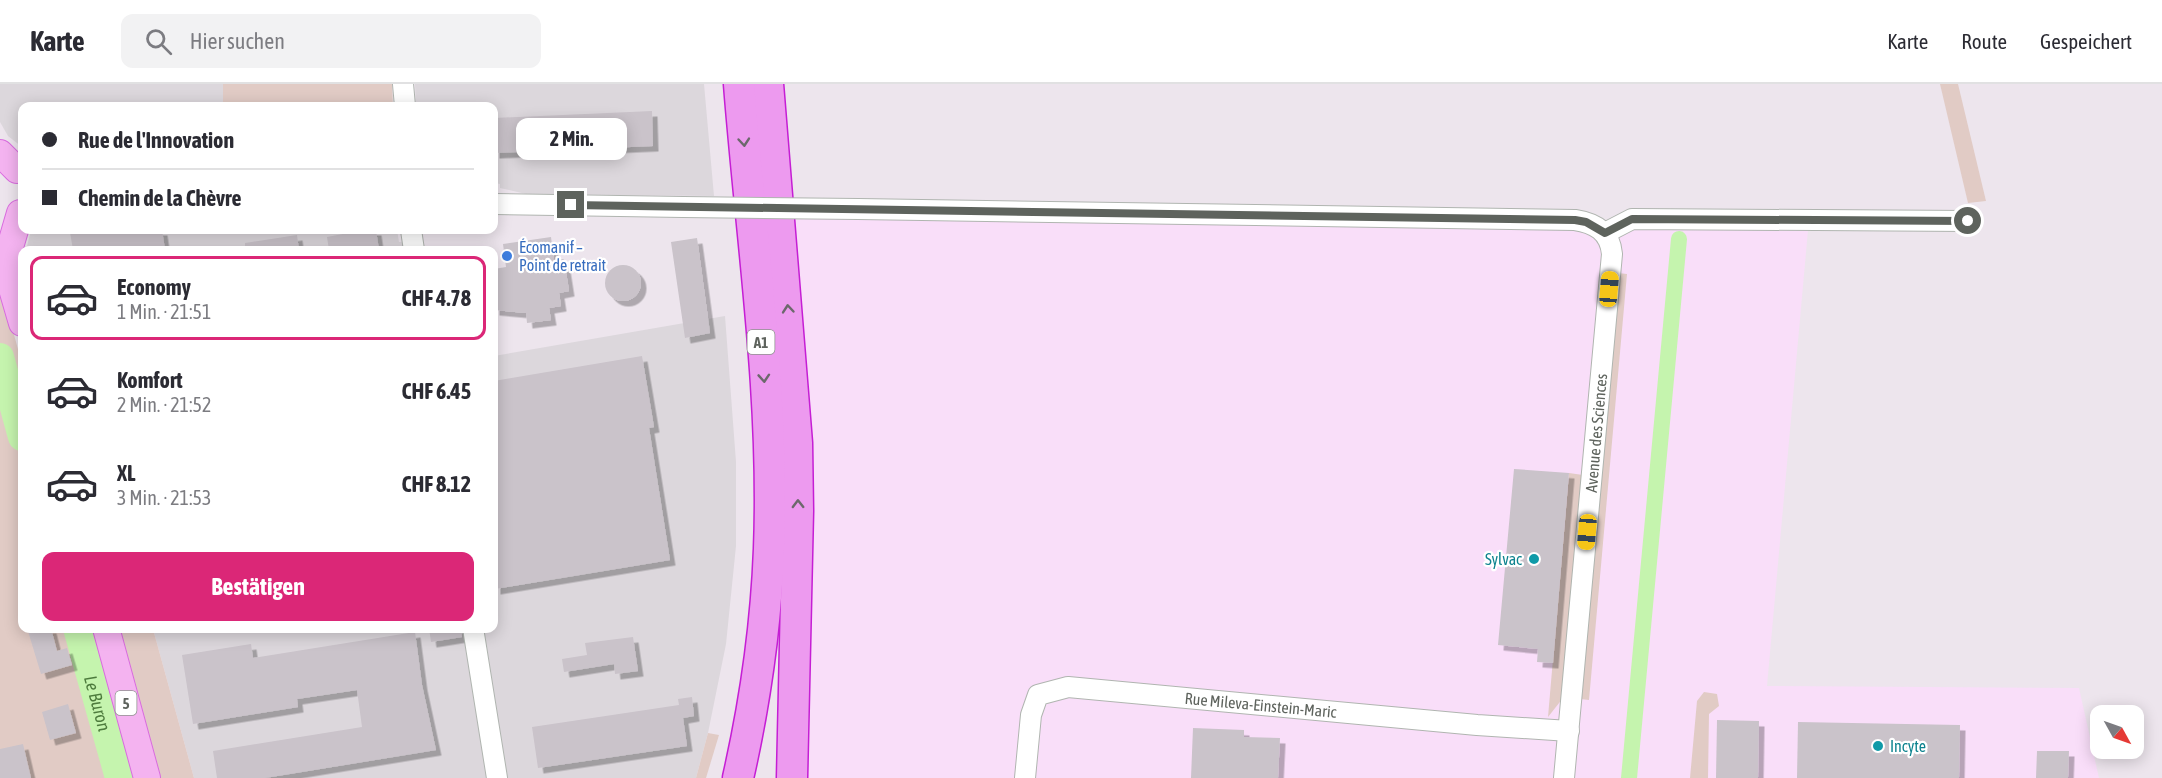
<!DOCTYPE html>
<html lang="de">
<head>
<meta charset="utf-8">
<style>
	body { margin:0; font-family:"Asap Condensed",sans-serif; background:#f2f2f3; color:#2b2b33; height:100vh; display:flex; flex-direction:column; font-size:22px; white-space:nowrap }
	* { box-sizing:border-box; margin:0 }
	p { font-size:20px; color:#7c7c81 }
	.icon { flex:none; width:33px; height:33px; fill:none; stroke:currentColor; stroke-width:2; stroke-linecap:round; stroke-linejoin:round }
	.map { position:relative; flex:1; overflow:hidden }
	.panel { position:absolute; left:18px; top:162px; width:480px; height:387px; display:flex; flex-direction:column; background:#fff; border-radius:12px; box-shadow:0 3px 15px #0003 }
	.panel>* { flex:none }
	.guide { position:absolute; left:18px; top:18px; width:480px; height:132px; border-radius:12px; box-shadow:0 3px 15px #0003; display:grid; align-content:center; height:132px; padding:0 24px; background:#fff }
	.needle { width:39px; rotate:130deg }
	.tools { position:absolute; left:2090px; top:621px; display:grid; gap:12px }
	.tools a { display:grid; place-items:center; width:54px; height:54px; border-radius:12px; background:#fff; box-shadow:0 3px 15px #0003; font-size:30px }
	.end { position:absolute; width:27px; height:27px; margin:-14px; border:8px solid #5e635d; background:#fff; box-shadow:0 0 0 3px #fff }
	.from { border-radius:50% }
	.bubble { position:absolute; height:42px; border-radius:12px; background:#fff; box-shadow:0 3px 15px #0003; font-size:20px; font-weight:700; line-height:42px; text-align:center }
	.car { position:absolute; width:18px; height:36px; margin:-18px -9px; border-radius:8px; box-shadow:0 0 4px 2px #0007; background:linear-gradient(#f5c518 24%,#345 0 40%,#f5c518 0 76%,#345 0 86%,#f5c518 0) }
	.guide b { display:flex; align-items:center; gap:21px; height:57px; font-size:22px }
	.guide b+b { border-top:2px solid #e1e1e2 }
	.guide i { width:15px; height:15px; background:#2b2b33 }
	ul { padding:10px 0 0; list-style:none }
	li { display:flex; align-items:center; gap:18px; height:84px; margin:0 12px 9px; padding:0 12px; border:3px solid transparent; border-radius:12px }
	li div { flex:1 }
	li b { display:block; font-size:22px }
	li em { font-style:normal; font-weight:700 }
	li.on { border-color:#db2777 }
	li>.icon { width:54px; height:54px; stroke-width:1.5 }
	.cta { display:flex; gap:12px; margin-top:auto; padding:12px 24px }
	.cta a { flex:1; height:69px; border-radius:12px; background:#db2777; color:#fff; font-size:24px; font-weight:700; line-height:69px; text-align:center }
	header { display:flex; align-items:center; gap:36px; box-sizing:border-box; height:84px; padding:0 30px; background:#fff; border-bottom:2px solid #e1e1e2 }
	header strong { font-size:28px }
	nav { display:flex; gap:33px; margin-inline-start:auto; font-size:21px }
	.search { width:420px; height:54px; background:#f2f2f3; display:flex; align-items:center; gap:15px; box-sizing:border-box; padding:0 21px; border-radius:12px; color:#7c7c81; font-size:22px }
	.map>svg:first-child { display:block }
	.commercial { fill:#f9def9 }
	.industrial { fill:#dcd7dc }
	.green { fill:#e1cbc5 }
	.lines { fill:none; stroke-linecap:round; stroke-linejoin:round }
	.canal { stroke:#c5f4ae; stroke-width:16 }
	.river { stroke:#c5f4ae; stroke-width:28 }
	.building { fill:#cac3ca; filter:url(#shadow) }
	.minor-casing { stroke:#b0b5b0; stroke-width:22 }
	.major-casing { stroke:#d96cdf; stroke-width:28 }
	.highway-casing { stroke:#c51ed4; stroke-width:33 }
	.minor { stroke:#fff; stroke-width:20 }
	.major { stroke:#f4b3f0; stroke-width:26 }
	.highway { stroke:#ed9aef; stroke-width:30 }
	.minor-bridge-casing { stroke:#b0b5b0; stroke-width:22; stroke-linecap:butt }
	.minor-bridge { stroke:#fff; stroke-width:20 }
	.oneway { stroke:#6c686c }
	.route { stroke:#5e635d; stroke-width:8 }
	.shop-dot { fill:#3f7fe0; stroke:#fff; stroke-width:2 }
	.culture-dot { fill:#0f9aa8; stroke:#fff; stroke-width:2 }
	.labels { text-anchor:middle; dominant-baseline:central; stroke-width:4.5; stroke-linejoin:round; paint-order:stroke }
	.shield { fill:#fff; stroke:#8e928e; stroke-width:1.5 }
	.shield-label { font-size:15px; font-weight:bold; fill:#5e635d }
	.shop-label { font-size:16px; fill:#366cbe; stroke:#fff; text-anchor:start }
	.street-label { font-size:16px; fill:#5e635d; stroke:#fff }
	.culture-label { font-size:16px; fill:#0d838f; stroke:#fff; text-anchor:end }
	.water-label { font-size:18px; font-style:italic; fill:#4d7b3d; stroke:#fff }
</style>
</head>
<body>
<header>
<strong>Karte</strong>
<div class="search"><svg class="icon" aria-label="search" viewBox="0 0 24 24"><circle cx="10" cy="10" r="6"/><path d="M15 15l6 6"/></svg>Hier suchen</div>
<nav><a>Karte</a><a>Route</a><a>Gespeichert</a></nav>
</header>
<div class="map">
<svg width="2162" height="694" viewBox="0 0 2162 694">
	<defs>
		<filter id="shadow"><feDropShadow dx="5.5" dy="5.5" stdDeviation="0" flood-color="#0004"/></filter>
	</defs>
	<rect width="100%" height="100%" fill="#ede5ed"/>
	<polygon class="commercial" points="778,124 1613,144 1809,135 1767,602 2079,604 2099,694 792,694"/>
	<g class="industrial">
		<polygon points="0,0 356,0 356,22 22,22 22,63 8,52 0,38"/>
		<polygon points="415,0 704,0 714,112 526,110 500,104 500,100 494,99 494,22 416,22"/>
		<polygon points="31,146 397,146 399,158 421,156 423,166 26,166"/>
		<polygon points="725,232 736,378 736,462 726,560 708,649 696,694 194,694 153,545 494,544 494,272"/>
	</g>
	<g class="green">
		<polygon points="223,0 392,0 393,22 227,22 223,20"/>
		<polygon points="1940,0 1958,0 1986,117 1968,119"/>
		<polygon points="1618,189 1627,190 1589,616 1580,615"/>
		<polygon points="0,199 22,280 22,544 96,545 138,694 0,694"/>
		<polygon points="1569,389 1583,391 1563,614 1548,633"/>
		<polygon points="114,545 153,545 194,694 156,694"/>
		<polygon points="1704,608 1717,610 1719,622 1709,630 1708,694 1690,694 1697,617"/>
		<polygon points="708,649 719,651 706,694 696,694"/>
	</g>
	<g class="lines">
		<polyline class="canal" points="1629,694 1679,155"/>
		<g class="river">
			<polyline points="0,273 22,353"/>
			<path id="s1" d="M77,544l42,150"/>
		</g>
	</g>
	<g class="building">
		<polygon points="652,27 653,62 494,69 494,34"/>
		<polygon points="84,146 162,146 165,166 73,166 70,148"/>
		<polygon points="347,146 376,146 379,166 329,166 327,153 348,149"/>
		<polygon points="297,151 299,166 245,166 245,159"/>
		<polygon points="551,153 554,176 564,175 569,207 559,209 561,222 549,224 551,236 527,239 526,229 494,226 494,185 506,183 503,160"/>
		<polygon points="697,154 710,249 685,254 671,158"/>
		<circle cx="623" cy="199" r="18"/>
		<polygon points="642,272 654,343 649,344 670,476 495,505 494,297"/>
		<polygon points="1514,385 1569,389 1553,579 1537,578 1538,565 1498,561"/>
		<polygon points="27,544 51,544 57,567 67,564 72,581 41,590"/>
		<polygon points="429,544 461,544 462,553 431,558"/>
		<polygon points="415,548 422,601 436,666 265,694 217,694 213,667 362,643 357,606 297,615 298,623 193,640 182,571 251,560 253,574"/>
		<polygon points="633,553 638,587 615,590 614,580 564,588 562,575 587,571 585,559"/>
		<polygon points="692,613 694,632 683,634 687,662 538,684 532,643 679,621 678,615"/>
		<polygon points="68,620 76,649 50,656 42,628"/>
		<polygon points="1717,636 1759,637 1758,694 1716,694"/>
		<polygon points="1798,638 1960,641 1959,694 1797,694"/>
		<polygon points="1193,644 1244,646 1244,653 1280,654 1278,694 1191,694"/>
		<polygon points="23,660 31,694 0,694 0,665"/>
		<polygon points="2037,667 2069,667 2068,694 2036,694"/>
	</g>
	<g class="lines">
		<defs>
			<g id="minor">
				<polyline points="403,0 405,22"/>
				<polyline points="494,120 683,123"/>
				<path d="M858,125l717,11c20,3 35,12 37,34l-48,524"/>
				<polyline points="411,146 414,166"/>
				<polyline points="1605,149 1632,135 1968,137"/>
				<polyline points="473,544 497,694"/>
				<path id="s2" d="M1025,694l6,-63 7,-20 30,-8 409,38 92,6"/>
			</g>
			<g id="major">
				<polyline points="0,69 17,86"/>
				<polyline points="0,164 22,239"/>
				<polyline points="10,184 10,163 20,129"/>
				<polyline points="106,544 147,694"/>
			</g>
			<g id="highway">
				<polyline points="768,0 797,359 798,427 792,694"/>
				<path d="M738,694c17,-75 28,-151 31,-229 6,-155 -18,-311 -30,-465"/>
			</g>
		</defs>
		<use href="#minor" class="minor-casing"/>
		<use href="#major" class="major-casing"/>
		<use href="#highway" class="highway-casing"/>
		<use href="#minor" class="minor"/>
		<use href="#major" class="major"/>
		<use href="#highway" class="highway"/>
		<defs>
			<polyline id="minor-bridge" points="683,123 858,125"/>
		</defs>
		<use href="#minor-bridge" class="minor-bridge-casing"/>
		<use href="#minor-bridge" class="minor-bridge"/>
	</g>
	<defs><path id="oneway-chevron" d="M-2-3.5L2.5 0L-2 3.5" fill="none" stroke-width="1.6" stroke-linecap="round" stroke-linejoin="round" transform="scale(1.5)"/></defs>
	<g class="oneway">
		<use href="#oneway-chevron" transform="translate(744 58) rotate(85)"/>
		<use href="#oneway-chevron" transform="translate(788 225) rotate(-95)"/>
		<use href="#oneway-chevron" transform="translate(764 294) rotate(86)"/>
		<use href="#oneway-chevron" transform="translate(798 420) rotate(-91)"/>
	</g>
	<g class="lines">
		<polyline class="route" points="571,121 1575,136 1586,138 1605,149 1632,135 1968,137"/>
	</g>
	<circle class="shop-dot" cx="507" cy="172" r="6"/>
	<g class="culture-dot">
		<circle cx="1534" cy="475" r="6"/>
		<circle cx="1878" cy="662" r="6"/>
	</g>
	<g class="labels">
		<g class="shield">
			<rect x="747.5" y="246" width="27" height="24" rx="4.5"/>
			<rect x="115.5" y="607" width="21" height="24" rx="4.5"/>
		</g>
		<g class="shield-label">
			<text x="761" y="258">A1</text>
			<text x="126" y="619">5</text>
		</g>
		<g class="shop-label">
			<text x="519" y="163">Écomanif –<tspan x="519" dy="18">Point de retrait</tspan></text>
		</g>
		<g class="street-label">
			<text transform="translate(1596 349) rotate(-85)">Avenue des Sciences</text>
			<text stroke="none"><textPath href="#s2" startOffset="309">Rue Mileva-Einstein-Maric</textPath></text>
		</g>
		<g class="culture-label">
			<text x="1522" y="475">Sylvac</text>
			<text x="1890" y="662" text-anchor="start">Incyte</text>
		</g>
		<g class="water-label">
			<text stroke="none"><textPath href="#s1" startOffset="78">Le Buron</textPath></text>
		</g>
	</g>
</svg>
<div class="tools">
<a><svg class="needle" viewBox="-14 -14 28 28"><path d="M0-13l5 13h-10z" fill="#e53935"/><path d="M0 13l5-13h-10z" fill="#7c7c81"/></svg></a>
</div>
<i class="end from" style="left:1968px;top:137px"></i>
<i class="end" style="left:571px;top:121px"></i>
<div class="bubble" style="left:516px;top:34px;width:111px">2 Min.</div>
<i class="car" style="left:1609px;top:205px;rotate:5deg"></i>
<i class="car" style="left:1587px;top:448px;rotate:185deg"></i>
<div class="guide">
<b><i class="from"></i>Rue de l'Innovation</b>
<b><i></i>Chemin de la Chèvre</b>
</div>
<section class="panel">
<ul>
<li class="on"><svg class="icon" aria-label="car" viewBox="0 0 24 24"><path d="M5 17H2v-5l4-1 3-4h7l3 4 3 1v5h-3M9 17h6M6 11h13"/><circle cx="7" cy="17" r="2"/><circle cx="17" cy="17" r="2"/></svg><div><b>Economy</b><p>1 Min. · 21:51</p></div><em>CHF 4.78</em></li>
<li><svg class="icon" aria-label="car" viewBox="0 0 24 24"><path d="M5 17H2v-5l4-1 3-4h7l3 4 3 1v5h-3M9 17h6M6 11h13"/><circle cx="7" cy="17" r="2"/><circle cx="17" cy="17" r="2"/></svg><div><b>Komfort</b><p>2 Min. · 21:52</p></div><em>CHF 6.45</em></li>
<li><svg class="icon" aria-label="car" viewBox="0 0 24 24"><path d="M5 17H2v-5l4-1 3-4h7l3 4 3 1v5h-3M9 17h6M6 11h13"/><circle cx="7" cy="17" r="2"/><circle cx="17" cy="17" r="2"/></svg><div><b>XL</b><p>3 Min. · 21:53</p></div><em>CHF 8.12</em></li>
</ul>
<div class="cta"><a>Bestätigen</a></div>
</section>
</div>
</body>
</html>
